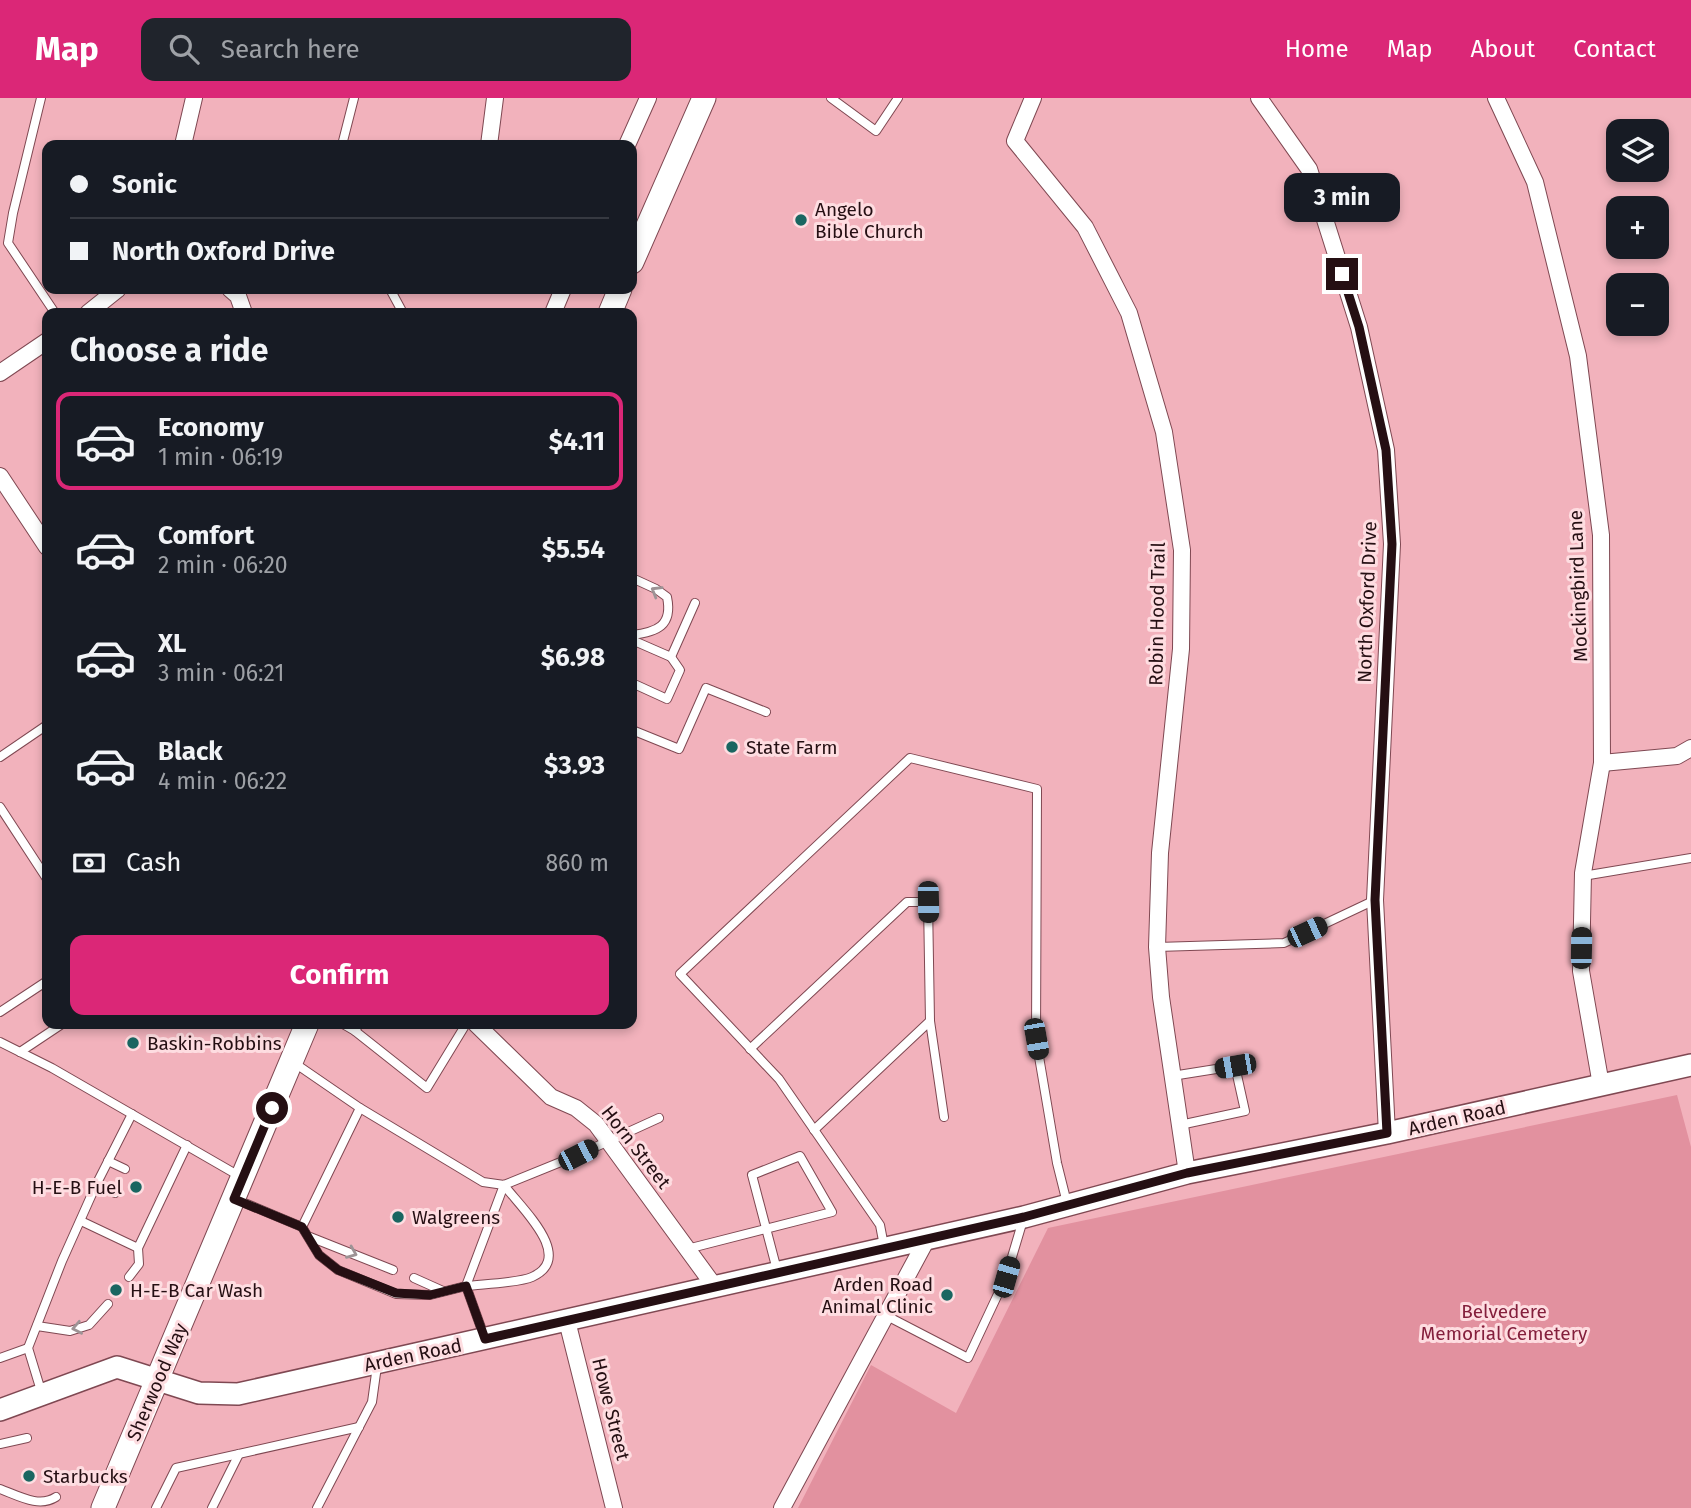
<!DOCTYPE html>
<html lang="en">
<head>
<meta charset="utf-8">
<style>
	body { margin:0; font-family:"Fira Sans",sans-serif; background:#20242c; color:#f1f3f6; height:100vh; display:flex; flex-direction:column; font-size:26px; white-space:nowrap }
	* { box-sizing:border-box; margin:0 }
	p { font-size:23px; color:#9ea1a6 }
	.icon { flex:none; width:38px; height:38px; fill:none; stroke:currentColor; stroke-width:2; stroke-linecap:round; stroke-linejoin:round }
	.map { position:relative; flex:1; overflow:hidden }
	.drawer { position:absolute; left:42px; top:210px; width:595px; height:721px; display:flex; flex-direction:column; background:#171b24; border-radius:14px; box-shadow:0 4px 10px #0003 }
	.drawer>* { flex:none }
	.guide { position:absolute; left:42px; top:42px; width:595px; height:154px; border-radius:14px; box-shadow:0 4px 10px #0003; display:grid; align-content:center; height:154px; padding:0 28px; background:#171b24 }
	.tools { position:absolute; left:1606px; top:21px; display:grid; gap:14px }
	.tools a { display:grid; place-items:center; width:63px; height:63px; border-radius:14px; background:#171b24; box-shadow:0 4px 10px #0003; font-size:35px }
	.end { position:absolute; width:32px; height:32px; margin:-16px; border:9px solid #250f13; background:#fff; box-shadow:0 0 0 4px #fff }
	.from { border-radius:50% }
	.bubble { position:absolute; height:49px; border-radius:14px; background:#171b24; box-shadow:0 4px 10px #0003; font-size:23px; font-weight:700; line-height:49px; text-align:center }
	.car { position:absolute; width:21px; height:42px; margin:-21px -10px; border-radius:9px; box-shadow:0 0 5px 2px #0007; background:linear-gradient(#222 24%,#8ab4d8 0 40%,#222 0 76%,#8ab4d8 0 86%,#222 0) }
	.guide b { display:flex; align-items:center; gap:24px; height:66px; font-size:26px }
	.guide b+b { border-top:2px solid #363941 }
	.guide i { width:18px; height:18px; background:#f1f3f6 }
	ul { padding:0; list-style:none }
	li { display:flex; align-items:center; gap:21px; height:98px; margin:0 14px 10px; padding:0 14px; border:4px solid transparent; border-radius:14px }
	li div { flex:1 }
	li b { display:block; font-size:26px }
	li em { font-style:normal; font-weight:700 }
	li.on { border-color:#db2777 }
	li>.icon { width:63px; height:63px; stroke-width:1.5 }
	h2 { padding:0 28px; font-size:32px; line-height:84px }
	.pay { display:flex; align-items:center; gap:18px; height:77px; padding:0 28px; font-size:26px }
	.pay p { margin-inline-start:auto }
	.cta { display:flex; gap:14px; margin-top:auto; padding:14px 28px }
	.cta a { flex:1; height:80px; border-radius:14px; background:#db2777; color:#fff; font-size:28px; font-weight:700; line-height:80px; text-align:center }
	header { display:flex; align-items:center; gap:42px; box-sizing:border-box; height:98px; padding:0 35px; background:#db2777; color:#fff }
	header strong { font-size:33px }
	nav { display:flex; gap:38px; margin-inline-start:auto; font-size:24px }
	.search { width:490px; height:63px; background:#20242c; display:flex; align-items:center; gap:18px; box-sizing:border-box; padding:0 24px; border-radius:14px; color:#9ea1a6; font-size:26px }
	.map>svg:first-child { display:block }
	.green { fill:#e2919f }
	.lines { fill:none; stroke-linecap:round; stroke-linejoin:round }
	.service-casing { stroke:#7f4852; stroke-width:10 }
	.minor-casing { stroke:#7f4852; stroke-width:18 }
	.secondary-casing { stroke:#7f4852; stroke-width:24 }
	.primary-casing { stroke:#7f4852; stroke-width:25 }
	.service { stroke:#fff; stroke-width:8 }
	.minor { stroke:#fff; stroke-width:16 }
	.secondary { stroke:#fff; stroke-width:21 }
	.primary { stroke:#fff; stroke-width:23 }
	.oneway { stroke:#9d9395 }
	.route { stroke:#250f13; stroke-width:9 }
	.poi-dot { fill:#1a6661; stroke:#fedde1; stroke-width:2.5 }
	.labels { text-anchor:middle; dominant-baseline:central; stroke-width:6; stroke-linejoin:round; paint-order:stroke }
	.poi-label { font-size:19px; fill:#250f13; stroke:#fedde1; text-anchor:start }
	.street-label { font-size:19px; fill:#250f13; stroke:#fedde1 }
	.park-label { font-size:19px; fill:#841f3c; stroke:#fedde1 }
</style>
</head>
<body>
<header>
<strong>Map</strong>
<div class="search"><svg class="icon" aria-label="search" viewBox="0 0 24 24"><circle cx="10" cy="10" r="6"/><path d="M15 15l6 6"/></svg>Search here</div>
<nav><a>Home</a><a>Map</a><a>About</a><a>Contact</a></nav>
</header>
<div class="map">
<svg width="1691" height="1410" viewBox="0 0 1691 1410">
	<rect width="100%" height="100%" fill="#f2b2bc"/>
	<polygon class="green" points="1677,997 1691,1049 1691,1410 798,1410 871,1267 956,1315 1048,1130"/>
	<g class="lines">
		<defs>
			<g id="service">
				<polyline points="41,0 13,115 8,145 55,215"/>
				<polyline points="831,0 876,33 898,0"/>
				<polyline points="342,47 354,0"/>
				<polyline points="390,191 403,215"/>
				<path d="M632,480l24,11 11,8c6,29 -10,35 -35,38"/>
				<polyline points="632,542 671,559 695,505"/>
				<polyline points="632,585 667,601 680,572 671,559"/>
				<polyline points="632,632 679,651 706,590 766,614"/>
				<polyline points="0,659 47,627"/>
				<polyline points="0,709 47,781"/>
				<polyline points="1583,778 1691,760"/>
				<polyline points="1157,849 1284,845 1375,802"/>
				<polyline points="0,914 47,883"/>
				<polyline points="343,926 355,933 359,926"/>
				<polyline points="355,933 427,990 466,926"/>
				<polyline points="0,944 52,970 241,1079"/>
				<polyline points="750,951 907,804 928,804 930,923"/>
				<polyline points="20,954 62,926"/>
				<polyline points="293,964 360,1010"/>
				<polyline points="1172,978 1235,968 1245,1013 1180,1027"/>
				<polyline points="814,1032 930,923 944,1019"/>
				<polyline points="108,1063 125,1071"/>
				<polyline points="96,1087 115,1095"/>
				<polyline points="235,1101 302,1129 360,1010 483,1084 504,1087 578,1057 659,1020"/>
				<polyline points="81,1123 138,1150 187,1047"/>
				<polyline points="302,1129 319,1157 338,1172 396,1196 430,1197 466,1188 504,1087"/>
				<polyline points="310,1139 393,1172"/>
				<polyline points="884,1148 880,1127 779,981 680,876 910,660 1037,691 1036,941 1057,1065 1067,1105"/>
				<polyline points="687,1151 832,1114 800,1058 752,1077 777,1172"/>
				<polyline points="129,1179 139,1166 138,1150"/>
				<polyline points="414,1180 443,1193"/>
				<polyline points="885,1217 968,1260 1006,1179 1023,1122"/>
				<polyline points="37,1228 70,1233 89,1227 108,1206"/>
				<path d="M484,1238l-18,-50c16,-2 53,-3 66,-9 44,-20 -11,-69 -28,-92"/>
				<polyline points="0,1260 28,1250"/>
				<polyline points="42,1296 28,1250 62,1163 96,1087 132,1016"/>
				<polyline points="0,1346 27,1340"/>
				<path d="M0,1391c19,7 39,19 56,8"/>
				<polyline points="156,1410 176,1370 359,1329"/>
				<polyline points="212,1410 239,1356"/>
				<polyline points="317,1410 372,1304 377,1268"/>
			</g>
			<g id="minor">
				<polyline points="1033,0 1015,43 1085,129 1129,215 1164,334 1182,452 1181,551 1160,755 1157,849 1161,899 1187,1075"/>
				<polyline points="1259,0 1309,71 1359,229 1386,352 1392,446 1375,802 1387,1035"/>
				<polyline points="1496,0 1535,84 1578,258 1601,437 1602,665 1583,775 1581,873 1601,987"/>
				<polyline points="183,47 194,0"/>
				<polyline points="489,47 495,0"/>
				<polyline points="627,47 648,0"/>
				<polyline points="230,191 238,198 244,215"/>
				<polyline points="88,215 118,191"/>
				<polyline points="553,215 563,191"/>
				<polyline points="0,275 47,243"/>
				<polyline points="0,378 47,449"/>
				<polyline points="1602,665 1677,658 1691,650"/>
				<polyline points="476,926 551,999 576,1010 596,1026 715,1189"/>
				<polyline points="567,1223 614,1410"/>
				<polyline points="782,1410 927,1141"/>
			</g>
			<polyline id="secondary" points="0,1312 117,1269 199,1295 238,1296 1024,1119 1187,1075 1387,1035 1691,967"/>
			<g id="primary">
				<polyline points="632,164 704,0"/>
				<polyline points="610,215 620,191"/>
				<polyline points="103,1410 307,926"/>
			</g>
		</defs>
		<use href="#service" class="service-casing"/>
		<use href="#minor" class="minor-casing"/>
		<use href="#secondary" class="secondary-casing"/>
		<use href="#primary" class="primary-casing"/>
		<use href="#service" class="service"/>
		<use href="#minor" class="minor"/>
		<use href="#secondary" class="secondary"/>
		<use href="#primary" class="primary"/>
	</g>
	<defs><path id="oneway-chevron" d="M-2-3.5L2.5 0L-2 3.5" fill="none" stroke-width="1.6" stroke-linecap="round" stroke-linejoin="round" transform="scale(1.75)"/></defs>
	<g class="oneway">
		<use href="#oneway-chevron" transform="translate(656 493) rotate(-149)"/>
		<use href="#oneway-chevron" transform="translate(352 1155) rotate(22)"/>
		<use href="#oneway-chevron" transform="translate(77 1230) rotate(169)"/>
	</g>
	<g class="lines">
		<polyline class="route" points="272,1010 234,1101 302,1129 319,1157 338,1172 396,1195 430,1197 466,1188 485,1241 1024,1119 1187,1075 1387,1035 1375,802 1392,446 1386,352 1359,229 1342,176"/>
	</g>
	<g class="poi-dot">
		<circle cx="801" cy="122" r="7"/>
		<circle cx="732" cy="649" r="7"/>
		<circle cx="133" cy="945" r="7"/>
		<circle cx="136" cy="1089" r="7"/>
		<circle cx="398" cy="1119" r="7"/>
		<circle cx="116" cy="1192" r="7"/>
		<circle cx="947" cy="1197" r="7"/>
		<circle cx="29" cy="1378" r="7"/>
	</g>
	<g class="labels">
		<g class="poi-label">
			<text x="815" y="111">Angelo<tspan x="815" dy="22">Bible Church</tspan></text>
			<text x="746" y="649">State Farm</text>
			<text x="147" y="945">Baskin-Robbins</text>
			<text x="122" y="1089" text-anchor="end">H-E-B Fuel</text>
			<text x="412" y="1119">Walgreens</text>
			<text x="933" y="1186" text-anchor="end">Arden Road<tspan x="933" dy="22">Animal Clinic</tspan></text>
			<text x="130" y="1192">H-E-B Car Wash</text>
			<text x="43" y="1378">Starbucks</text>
		</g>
		<g class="street-label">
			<text transform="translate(1578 488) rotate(-92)">Mockingbird Lane</text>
			<text transform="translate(1367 504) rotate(-88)">North Oxford Drive</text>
			<text transform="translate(1157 516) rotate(-89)">Robin Hood Trail</text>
			<text transform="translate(1457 1020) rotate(-13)">Arden Road</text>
			<text transform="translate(636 1049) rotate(52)">Horn Street</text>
			<text transform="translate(413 1257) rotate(-12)">Arden Road</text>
			<text transform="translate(157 1284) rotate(-67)">Sherwood Way</text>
			<text transform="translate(611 1311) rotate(76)">Howe Street</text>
		</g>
		<g class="park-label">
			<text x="1504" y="1213">Belvedere<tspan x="1504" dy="22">Memorial Cemetery</tspan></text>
		</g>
	</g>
</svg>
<div class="tools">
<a><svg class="icon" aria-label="layers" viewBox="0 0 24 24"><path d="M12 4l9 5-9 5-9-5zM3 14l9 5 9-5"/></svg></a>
<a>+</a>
<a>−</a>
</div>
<i class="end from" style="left:272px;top:1010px"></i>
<i class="end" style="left:1342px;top:176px"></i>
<div class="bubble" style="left:1284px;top:75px;width:116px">3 min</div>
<i class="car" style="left:928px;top:804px;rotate:179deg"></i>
<i class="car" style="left:1307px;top:834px;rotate:65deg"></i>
<i class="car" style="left:1581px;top:850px;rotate:1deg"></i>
<i class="car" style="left:1036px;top:941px;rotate:170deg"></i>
<i class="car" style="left:1235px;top:968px;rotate:260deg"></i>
<i class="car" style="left:578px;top:1057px;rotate:63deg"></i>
<i class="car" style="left:1006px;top:1179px;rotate:16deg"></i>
<div class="guide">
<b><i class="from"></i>Sonic</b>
<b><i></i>North Oxford Drive</b>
</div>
<section class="drawer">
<h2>Choose a ride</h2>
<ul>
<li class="on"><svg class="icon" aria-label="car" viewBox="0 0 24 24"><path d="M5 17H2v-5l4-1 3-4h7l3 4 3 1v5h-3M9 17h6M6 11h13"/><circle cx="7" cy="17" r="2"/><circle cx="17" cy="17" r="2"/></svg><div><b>Economy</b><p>1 min · 06:19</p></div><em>$4.11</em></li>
<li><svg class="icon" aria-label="car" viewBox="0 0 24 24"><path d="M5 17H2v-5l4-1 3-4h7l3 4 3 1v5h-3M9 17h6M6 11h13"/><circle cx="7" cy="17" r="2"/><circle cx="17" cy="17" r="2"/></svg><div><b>Comfort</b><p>2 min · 06:20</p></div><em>$5.54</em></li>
<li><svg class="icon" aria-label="car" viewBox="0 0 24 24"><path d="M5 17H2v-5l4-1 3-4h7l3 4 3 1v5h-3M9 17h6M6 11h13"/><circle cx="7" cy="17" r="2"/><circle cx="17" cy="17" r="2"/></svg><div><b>XL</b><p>3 min · 06:21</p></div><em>$6.98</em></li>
<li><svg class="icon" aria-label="car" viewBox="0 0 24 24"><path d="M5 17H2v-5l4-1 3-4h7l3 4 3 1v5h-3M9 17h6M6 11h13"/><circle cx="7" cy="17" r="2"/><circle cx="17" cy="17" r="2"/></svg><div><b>Black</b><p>4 min · 06:22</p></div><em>$3.93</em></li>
</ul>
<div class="pay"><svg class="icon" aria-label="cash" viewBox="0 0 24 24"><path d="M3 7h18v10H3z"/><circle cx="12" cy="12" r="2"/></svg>Cash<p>860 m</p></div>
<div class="cta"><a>Confirm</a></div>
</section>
</div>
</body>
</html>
